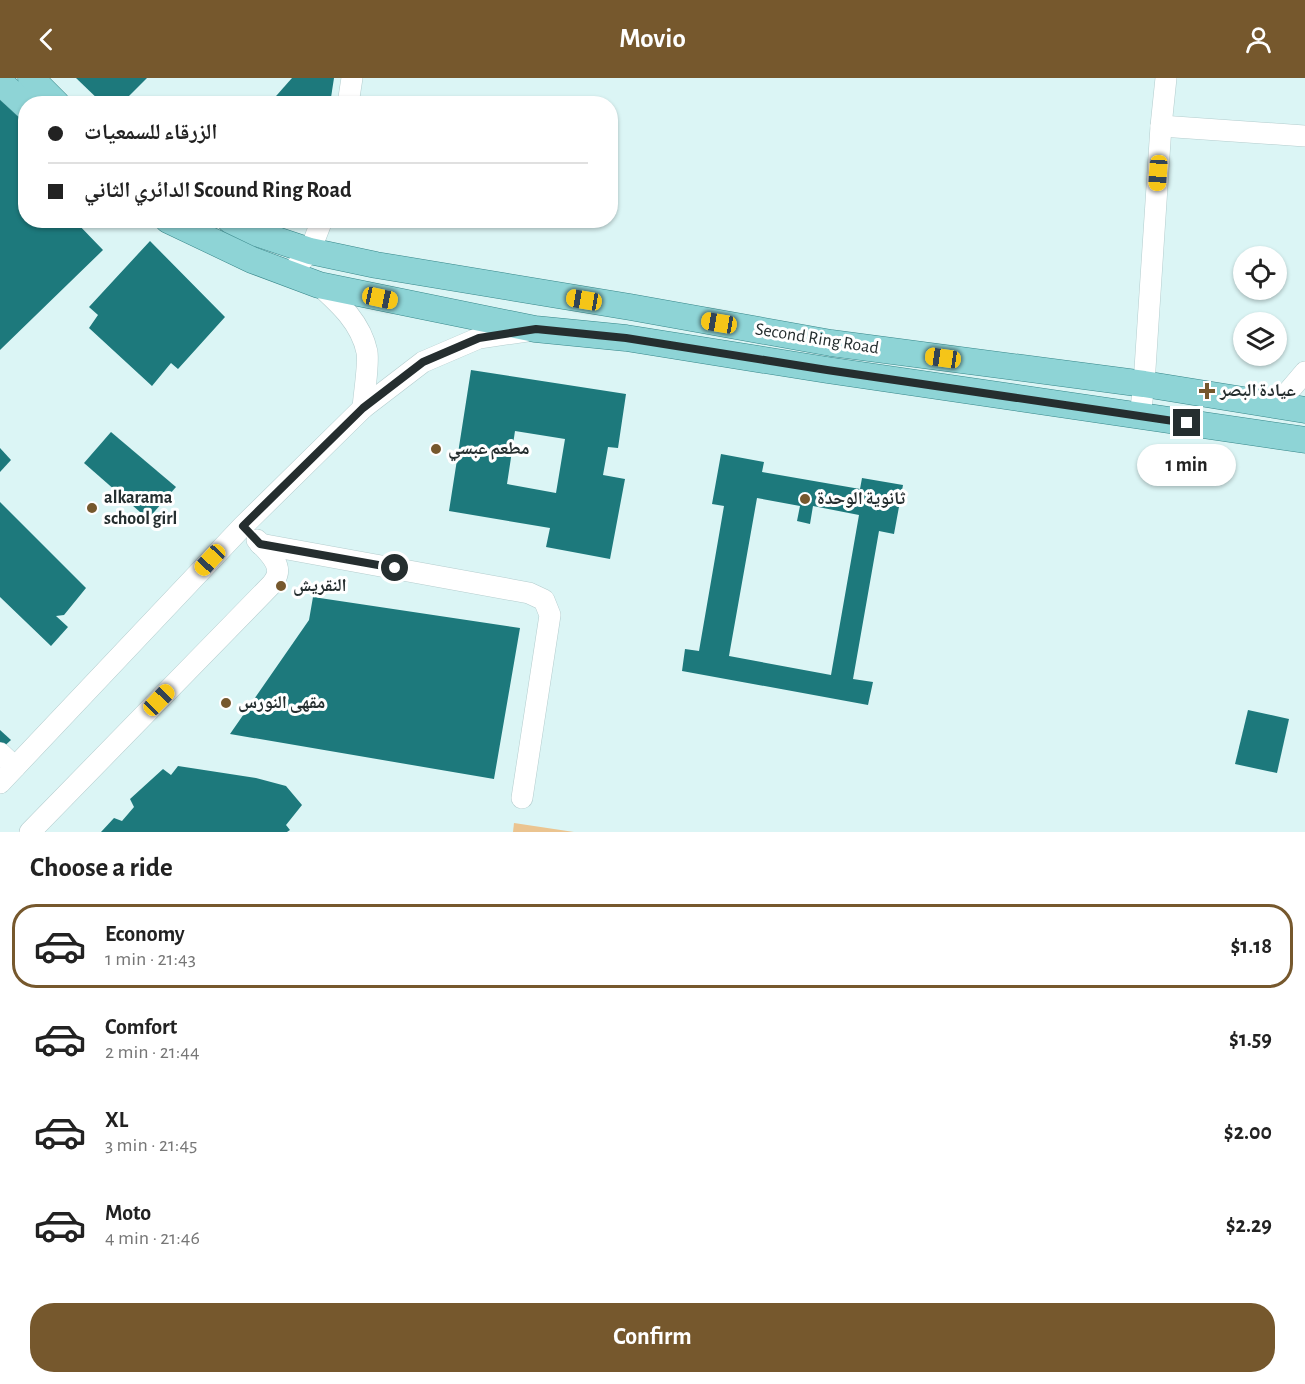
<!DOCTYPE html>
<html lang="en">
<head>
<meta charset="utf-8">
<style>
	body { margin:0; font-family:"Alegreya Sans","Noto Naskh Arabic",sans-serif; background:#f2f2f2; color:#222; height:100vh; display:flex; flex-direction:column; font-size:22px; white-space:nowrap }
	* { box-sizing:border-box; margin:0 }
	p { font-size:20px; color:#767676 }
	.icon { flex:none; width:33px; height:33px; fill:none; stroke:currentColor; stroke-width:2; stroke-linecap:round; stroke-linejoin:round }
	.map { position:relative; height:754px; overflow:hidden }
	.drawer { display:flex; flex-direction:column; background:#fff; flex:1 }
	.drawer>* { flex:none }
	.top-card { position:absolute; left:18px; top:18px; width:600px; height:132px; border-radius:24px; box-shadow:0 2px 4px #0004; display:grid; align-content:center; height:132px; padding:0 30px; background:#fff }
	.controls { position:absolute; left:1233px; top:168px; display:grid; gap:12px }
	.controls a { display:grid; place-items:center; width:54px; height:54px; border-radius:50%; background:#fff; box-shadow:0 2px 4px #0004; font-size:30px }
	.end { position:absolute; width:27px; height:27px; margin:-14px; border:8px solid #252e2f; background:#fff; box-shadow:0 0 0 3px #fff }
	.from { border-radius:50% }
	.bubble { position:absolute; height:42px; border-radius:21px; background:#fff; box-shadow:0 2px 4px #0004; font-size:20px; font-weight:700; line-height:42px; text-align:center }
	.car { position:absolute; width:18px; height:36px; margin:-18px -9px; border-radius:8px; box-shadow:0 0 4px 2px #0007; background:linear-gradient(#f5c518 24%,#345 0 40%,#f5c518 0 76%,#345 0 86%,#f5c518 0) }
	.top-card b { display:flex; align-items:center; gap:21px; height:57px; font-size:22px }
	.top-card b+b { border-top:2px solid #e0e0e0 }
	.top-card i { width:15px; height:15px; background:#222 }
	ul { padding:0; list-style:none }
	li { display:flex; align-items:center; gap:18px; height:84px; margin:0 12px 9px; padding:0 18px; border:3px solid transparent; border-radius:24px }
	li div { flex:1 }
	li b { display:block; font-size:22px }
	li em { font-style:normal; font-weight:700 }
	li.active { border-color:#76582d }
	li>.icon { width:54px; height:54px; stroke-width:1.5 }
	h2 { padding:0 30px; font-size:27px; line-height:72px }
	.action { display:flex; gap:12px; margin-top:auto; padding:12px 30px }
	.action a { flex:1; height:69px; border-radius:24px; background:#76582d; color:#fff; font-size:24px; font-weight:700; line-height:69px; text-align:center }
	header { display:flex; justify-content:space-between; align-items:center; height:78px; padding:0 30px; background:#76582d; color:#fff; font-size:27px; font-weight:700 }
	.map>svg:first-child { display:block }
	.green { fill:#ebc490 }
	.building { fill:#1d797c; fill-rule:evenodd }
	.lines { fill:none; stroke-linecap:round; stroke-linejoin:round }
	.minor-casing { stroke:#b4cdce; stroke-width:22 }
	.major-casing { stroke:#38878a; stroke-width:27 }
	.minor { stroke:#fff; stroke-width:21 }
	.major { stroke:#8ed4d6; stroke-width:26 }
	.route { stroke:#252e2f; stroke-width:8 }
	.poi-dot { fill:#76582d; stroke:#fff; stroke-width:2 }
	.labels { text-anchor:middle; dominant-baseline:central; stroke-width:6; stroke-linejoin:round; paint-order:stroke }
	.street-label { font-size:18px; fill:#252e2f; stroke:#fff }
	.poi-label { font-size:18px; font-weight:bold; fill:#252e2f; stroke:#fff; text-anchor:start }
</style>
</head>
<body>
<header><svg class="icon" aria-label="back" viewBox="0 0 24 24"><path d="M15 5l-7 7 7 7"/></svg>Movio<svg class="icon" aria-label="person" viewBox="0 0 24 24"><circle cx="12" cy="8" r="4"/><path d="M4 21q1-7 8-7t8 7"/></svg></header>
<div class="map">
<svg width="1305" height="754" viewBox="0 0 1305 754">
	<rect width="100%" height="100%" fill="#dbf5f5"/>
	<polygon class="green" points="514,745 574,754 513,754"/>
	<g class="building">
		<polygon points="76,0 147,0 121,26 103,26"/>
		<polygon points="292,0 334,0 330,26 269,26"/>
		<polygon points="0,13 26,36 26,142 74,142 103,172 0,272"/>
		<polygon points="150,163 225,239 178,291 171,285 152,308 89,250 98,237 89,229"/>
		<path d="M471,292l155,24 -8,54 -10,-1 -5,28 22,4 -15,80 -64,-12 4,-19 -101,-17zM515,353l50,8 -9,54 -49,-9z"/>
		<polygon points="111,354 176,409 148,441 84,385"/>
		<polygon points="0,370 11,382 0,394"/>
		<path d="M721,376l43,8 -2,10 98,17 2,-11 41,7 -9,49 -15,-3 -26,148 20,3 -5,23 -186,-34 3,-22 14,2 25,-145 -12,-2zM757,420l43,8 -3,15 13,3 3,-18 46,9 -28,160 -102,-19z"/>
		<polygon points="0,424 86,510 64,537 56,538 68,549 51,568 0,519"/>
		<polygon points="313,519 520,550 494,701 230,656 309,542"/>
		<polygon points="1248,632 1289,641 1277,695 1235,686"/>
		<polygon points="0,652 11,662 0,672"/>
		<polygon points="178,688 256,700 286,708 302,727 286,747 290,752 287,754 101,754 114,740 122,743 134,729 130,721 163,691 171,697"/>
	</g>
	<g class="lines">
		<defs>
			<g id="minor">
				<polyline points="348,26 352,0"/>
				<polyline points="1161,48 1305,58"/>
				<polyline points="289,197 310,173 322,142"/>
				<path d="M319,207c21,19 42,38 48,67 2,13 -3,41 -4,56"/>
				<polyline points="1277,327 1305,294"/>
				<polyline points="1140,338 1144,306 1161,48 1166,0"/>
				<polyline points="260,466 529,515 544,522 550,537 522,720"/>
				<polyline points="0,675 15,689"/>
				<polyline points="0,705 243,448 363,330 423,284 479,260 527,253"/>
				<path d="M30,754l242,-248c2,-3 4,-5 5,-9 4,-13 -12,-26 -20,-35"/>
			</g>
			<g id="major">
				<polyline points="31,0 57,26"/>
				<polyline points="0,4 26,28"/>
				<polyline points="168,142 252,182 319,207 535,251 626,260 827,292 1305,362"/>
				<polyline points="230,142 259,156 310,173 376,187 630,229 831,265 1144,306 1305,332"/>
			</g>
		</defs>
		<use href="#minor" class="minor-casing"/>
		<use href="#major" class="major-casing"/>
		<use href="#minor" class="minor"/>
		<use href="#major" class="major"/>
	</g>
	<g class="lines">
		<polyline class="route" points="395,490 260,466 243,448 363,330 423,284 479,260 536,251 626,260 827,292 1187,345"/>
	</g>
	<g class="poi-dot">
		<path d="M1204 304h6v6h6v6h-6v6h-6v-6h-6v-6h6z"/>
		<circle cx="436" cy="371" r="6"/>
		<circle cx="805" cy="421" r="6"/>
		<circle cx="92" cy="430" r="6"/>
		<circle cx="281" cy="508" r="6"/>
		<circle cx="226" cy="625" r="6"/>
	</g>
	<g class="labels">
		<g class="street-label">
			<text transform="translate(817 261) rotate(9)">Second Ring Road</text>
		</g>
		<g class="poi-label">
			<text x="1220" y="313">عيادة البصر</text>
			<text x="448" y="371">مطعم عبسي</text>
			<text x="104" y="420">alkarama<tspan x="104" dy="21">school girl</tspan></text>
			<text x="817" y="421">ثانوية الوحدة</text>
			<text x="293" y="508">النقريش</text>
			<text x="238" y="625">مقهى النورس</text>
		</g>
	</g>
</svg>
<div class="controls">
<a><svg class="icon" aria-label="locate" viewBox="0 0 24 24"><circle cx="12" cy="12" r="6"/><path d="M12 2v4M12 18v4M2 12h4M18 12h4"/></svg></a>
<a><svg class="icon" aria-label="layers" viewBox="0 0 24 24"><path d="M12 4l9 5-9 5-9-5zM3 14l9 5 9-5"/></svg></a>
</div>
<i class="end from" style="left:395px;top:490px"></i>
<i class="end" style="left:1187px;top:345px"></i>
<div class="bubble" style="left:1137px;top:366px;width:99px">1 min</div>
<i class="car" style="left:1158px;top:95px;rotate:184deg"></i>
<i class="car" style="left:380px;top:220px;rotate:102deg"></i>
<i class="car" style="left:584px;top:222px;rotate:280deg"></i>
<i class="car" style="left:719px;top:245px;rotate:280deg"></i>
<i class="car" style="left:943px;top:280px;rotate:278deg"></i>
<i class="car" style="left:210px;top:482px;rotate:223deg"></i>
<i class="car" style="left:159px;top:622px;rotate:44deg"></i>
<div class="top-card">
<b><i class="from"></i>الزرقاء للسمعيات</b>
<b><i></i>الدائري الثاني Scound Ring Road</b>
</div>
</div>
<section class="drawer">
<h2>Choose a ride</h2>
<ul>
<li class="active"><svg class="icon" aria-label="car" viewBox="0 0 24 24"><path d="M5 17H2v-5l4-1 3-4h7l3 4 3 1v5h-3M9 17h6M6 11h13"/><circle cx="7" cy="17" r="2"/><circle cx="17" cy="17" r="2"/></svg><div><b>Economy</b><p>1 min · 21:43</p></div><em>$1.18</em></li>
<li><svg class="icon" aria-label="car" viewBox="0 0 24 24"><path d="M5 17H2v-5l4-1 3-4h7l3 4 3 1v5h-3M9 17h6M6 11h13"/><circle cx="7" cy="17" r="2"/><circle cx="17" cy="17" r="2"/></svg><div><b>Comfort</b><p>2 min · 21:44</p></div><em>$1.59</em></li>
<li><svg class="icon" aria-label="car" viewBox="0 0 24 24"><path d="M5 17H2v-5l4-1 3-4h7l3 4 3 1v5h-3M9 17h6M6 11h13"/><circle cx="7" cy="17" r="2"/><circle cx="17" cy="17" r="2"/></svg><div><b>XL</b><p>3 min · 21:45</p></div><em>$2.00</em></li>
<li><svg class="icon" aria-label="car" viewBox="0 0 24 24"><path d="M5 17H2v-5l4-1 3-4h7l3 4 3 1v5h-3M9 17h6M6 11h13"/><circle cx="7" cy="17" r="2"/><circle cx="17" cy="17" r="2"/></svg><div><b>Moto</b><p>4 min · 21:46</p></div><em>$2.29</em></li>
</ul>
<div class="action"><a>Confirm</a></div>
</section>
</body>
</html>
